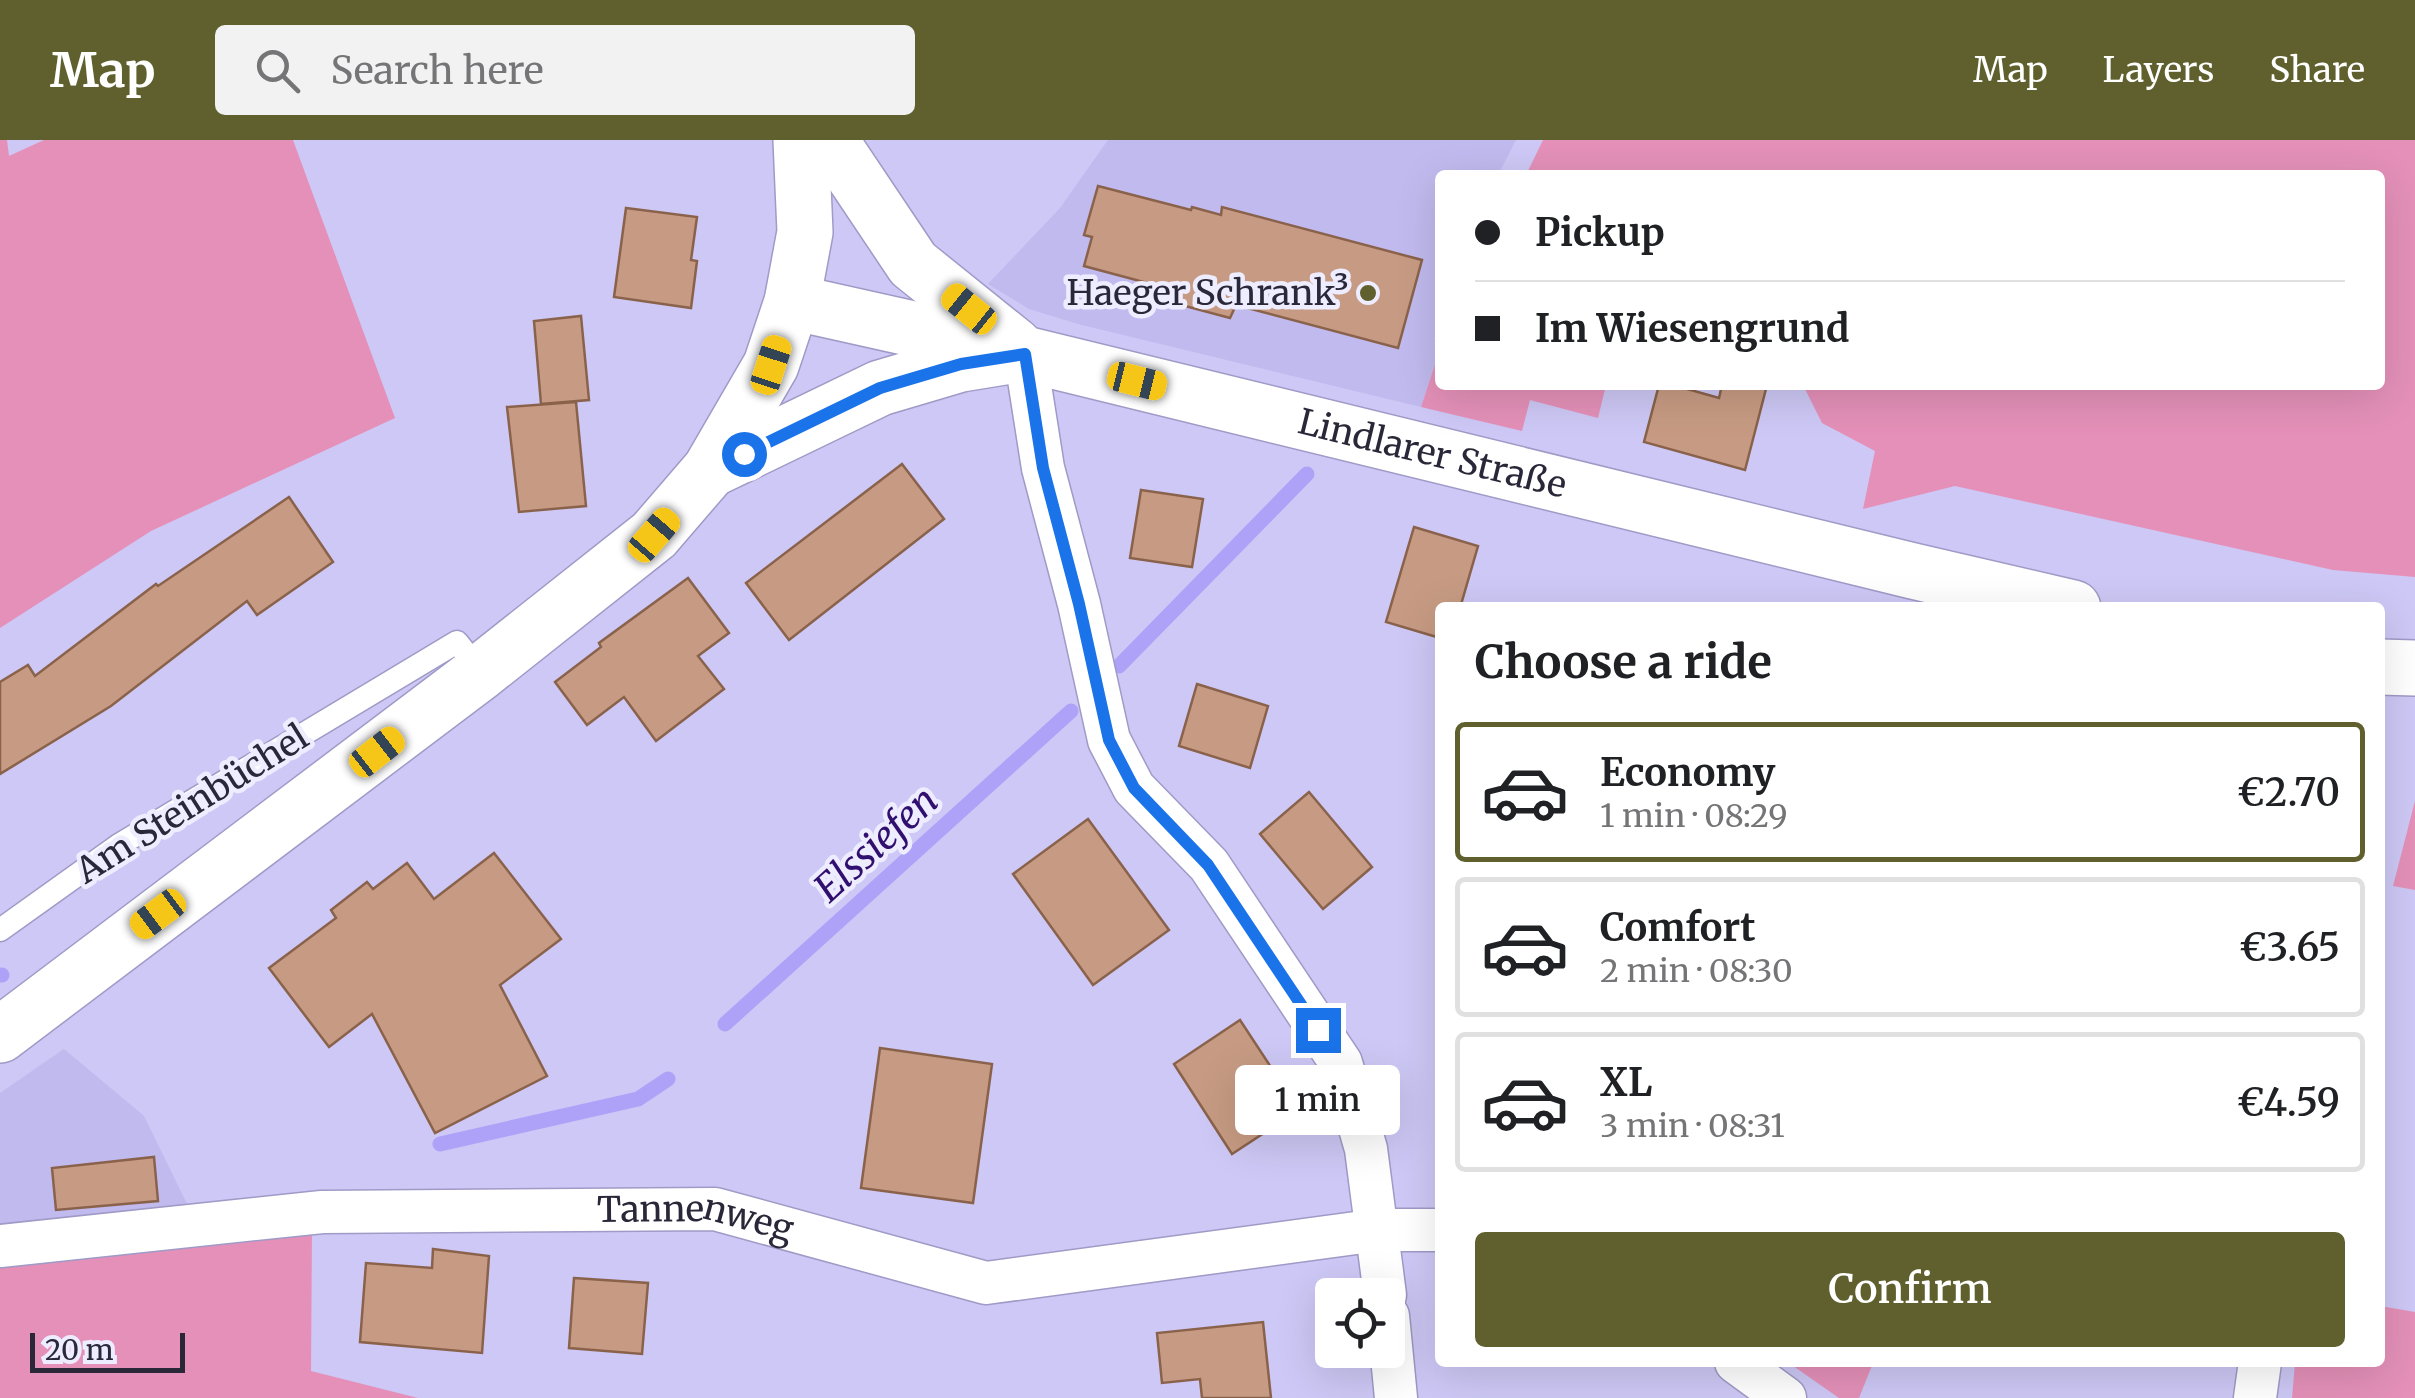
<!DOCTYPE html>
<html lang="en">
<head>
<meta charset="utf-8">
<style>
	body { margin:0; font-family:Merriweather,serif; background:#f2f2f2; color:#202124; height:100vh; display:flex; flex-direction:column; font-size:38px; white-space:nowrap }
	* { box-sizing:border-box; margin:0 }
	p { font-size:32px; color:#757577 }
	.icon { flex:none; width:55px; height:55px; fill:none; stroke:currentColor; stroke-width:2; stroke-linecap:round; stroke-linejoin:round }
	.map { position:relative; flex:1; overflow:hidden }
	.panel { position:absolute; left:1435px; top:462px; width:950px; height:765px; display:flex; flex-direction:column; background:#fff; border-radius:10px; box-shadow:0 10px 40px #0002 }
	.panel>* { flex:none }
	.guide { position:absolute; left:1435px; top:30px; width:950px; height:220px; border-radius:10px; box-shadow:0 10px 40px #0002; display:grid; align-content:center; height:220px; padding:0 40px; background:#fff }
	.tools { position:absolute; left:1315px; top:1138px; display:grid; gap:20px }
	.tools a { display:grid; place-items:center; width:90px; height:90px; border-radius:10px; background:#fff; box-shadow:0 10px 40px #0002; font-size:50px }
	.scale { position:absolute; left:30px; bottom:25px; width:155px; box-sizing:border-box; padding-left:10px; border:5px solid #292738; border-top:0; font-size:28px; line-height:35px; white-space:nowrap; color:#292738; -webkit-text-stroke:8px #eeecff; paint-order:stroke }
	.end { position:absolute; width:45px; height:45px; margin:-22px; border:12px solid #1a73e8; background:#fff; box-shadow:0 0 0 5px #fff }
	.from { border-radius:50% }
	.bubble { position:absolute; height:70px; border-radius:10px; background:#fff; box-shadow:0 10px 40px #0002; font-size:32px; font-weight:600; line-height:70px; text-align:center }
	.car { position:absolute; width:30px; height:60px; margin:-30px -15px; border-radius:12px; box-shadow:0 0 8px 2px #0007; background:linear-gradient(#f5c518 24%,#345 0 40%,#f5c518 0 76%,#345 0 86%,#f5c518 0) }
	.guide b { display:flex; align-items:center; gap:35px; height:95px; font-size:38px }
	.guide b+b { border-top:2px solid #e0e0e0 }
	.guide i { width:25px; height:25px; background:#202124 }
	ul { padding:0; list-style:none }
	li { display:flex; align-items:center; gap:30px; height:140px; margin:0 20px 15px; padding:0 20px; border:5px solid #e0e0e0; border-radius:10px }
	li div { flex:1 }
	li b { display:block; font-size:38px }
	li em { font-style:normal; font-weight:600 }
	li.current { border-color:#5f602d }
	li>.icon { width:90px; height:90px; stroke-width:1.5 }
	h2 { padding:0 40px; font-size:45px; line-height:120px }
	.action { display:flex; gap:20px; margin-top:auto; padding:20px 40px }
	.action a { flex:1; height:115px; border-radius:10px; background:#5f602d; color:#fff; font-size:40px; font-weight:600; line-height:115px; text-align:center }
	header { display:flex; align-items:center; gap:60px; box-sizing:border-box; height:140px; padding:0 50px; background:#5f602d; color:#fff }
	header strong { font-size:48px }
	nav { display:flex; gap:55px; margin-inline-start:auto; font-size:35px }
	.search { width:700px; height:90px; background:#f2f2f2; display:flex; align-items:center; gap:25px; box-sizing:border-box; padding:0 35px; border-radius:10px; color:#757577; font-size:38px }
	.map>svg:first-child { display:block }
	.built { fill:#c0baee }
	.green { fill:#e490b8 }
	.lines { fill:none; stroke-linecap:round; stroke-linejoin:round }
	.stream { stroke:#aea1f8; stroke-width:15 }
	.building { fill:#c79b83; stroke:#8a624b; stroke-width:2.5 }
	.service-casing { stroke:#9f9ac6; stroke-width:25 }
	.minor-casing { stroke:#9f9ac6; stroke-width:45 }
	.secondary-casing { stroke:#9f9ac6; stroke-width:58 }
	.service { stroke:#fff; stroke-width:22 }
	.minor { stroke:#fff; stroke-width:42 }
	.secondary { stroke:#fff; stroke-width:55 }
	.route { stroke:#1a73e8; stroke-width:12 }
	.poi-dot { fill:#5f602d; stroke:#eeecff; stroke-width:4 }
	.labels { text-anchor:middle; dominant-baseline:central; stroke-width:9; stroke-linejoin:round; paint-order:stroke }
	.poi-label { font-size:35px; fill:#292738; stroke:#eeecff; text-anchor:end }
	.street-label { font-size:35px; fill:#292738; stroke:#eeecff }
	.water-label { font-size:38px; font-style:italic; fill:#310f6f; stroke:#eeecff }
</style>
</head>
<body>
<header>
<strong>Map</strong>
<div class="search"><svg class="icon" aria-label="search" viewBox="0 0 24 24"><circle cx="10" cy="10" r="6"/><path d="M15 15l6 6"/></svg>Search here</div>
<nav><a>Map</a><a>Layers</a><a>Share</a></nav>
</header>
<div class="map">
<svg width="2415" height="1258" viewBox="0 0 2415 1258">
	<rect width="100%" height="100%" fill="#cdc8f5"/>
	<g class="built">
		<polygon points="1108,0 1516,0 1500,31 1508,35 1440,35 1440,187 1434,199 1440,203 1440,209 1421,267 1078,184 1029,169 988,144 1060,68"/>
		<polygon points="64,909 144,976 189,1068 0,1088 0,953"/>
	</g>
	<g class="green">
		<polygon points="0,0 7,0 9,16 44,0 293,0 395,278 151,391 0,488"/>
		<polygon points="1543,0 2415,0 2415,437 2333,430 1955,346 1863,369 1875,311 1822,283 1803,245 2380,245 2380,35 1526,35"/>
		<polygon points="1440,209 1440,245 1606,245 1598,278 1530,260 1522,291 1421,267"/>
		<polygon points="2415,661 2415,750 2393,746"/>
		<polygon points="312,1088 311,1231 418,1258 0,1258 0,1116"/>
		<polygon points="2380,1166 2415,1172 2415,1258 2292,1258 2295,1223 2380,1222"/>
		<polygon points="1789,1223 1873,1222 1873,1223 1859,1258 1839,1258"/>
	</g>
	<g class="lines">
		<g class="stream">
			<polyline points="1119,526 1307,334"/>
			<polyline points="0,835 2,835"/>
			<polyline points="725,884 1071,571"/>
			<polyline points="440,1004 638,959 668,939"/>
		</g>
	</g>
	<g class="building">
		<polygon points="1098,46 1191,70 1192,67 1221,75 1222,67 1422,120 1398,208 1236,165 1230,178 1166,161 1170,149 1084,126 1092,97 1084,95"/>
		<polygon points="626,68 697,77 691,120 697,121 691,168 614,157"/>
		<polygon points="581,176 589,260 541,264 534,181"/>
		<polygon points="1659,245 1673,245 1719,258 1722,245 1767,245 1745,330 1644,302"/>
		<polygon points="576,262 586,366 519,372 507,267"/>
		<polygon points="902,324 944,379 789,500 746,443"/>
		<polygon points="1141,350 1203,359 1192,427 1130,418"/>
		<polygon points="289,357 333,422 257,475 247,461 111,566 0,634 0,542 28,525 35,536 156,444 158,446"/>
		<polygon points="1414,387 1478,406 1460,468 1440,468 1440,498 1386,482"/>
		<polygon points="688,438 729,493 698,516 724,549 656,601 624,557 587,585 555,542 601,507 599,503"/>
		<polygon points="1197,544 1268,566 1250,628 1179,606"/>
		<polygon points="1309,652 1372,727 1323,769 1260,694"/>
		<polygon points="1088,679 1169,790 1093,845 1013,734"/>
		<polygon points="494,713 561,799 500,845 547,936 435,993 372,874 329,907 269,828 336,778 331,770 367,742 373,749 407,723 434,759"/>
		<polygon points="1240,880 1299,970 1232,1014 1174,924"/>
		<polygon points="880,908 992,924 973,1063 861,1048"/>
		<polygon points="154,1017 158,1061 56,1070 52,1028"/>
		<polygon points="433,1109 489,1116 482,1213 360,1202 366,1123 432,1128"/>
		<polygon points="574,1138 648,1143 642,1214 569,1208"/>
		<polygon points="1263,1182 1271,1258 1202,1258 1200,1239 1162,1243 1157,1193"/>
	</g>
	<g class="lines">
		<defs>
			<polyline id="service" points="0,790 119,705 457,502 481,532"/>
			<g id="minor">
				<polyline points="1025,214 1043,328 1079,464 1109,600 1134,648 1209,725 1341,923 1366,1009 1385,1155"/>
				<path id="s1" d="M0,1106l322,-34 393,-3 271,74 392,-53h62"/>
				<polyline points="1388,1176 1396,1258"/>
				<polyline points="1736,1222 1785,1258"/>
				<polyline points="2255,1258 2260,1222"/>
			</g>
			<g id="secondary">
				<polyline points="830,0 913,124 1015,206"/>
				<path id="s2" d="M792,162l233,52 888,217 160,37"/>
				<polyline points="710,330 880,248 961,224 1004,217"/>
				<polyline points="2380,527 2415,528"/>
				<polyline points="0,895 481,532 654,395 710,330 771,225 792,162 805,92 801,0"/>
			</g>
		</defs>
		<use href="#service" class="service-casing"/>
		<use href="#minor" class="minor-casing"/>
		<use href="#secondary" class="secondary-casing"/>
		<use href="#service" class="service"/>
		<use href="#minor" class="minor"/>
		<use href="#secondary" class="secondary"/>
	</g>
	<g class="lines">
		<polyline class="route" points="744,314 880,248 961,224 1025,214 1043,328 1079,464 1109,600 1134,648 1208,725 1318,890"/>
	</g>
	<circle class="poi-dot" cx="1368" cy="153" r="10"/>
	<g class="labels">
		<g class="poi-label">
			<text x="1348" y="153">Haeger Schrank³</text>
		</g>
		<g class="street-label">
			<text stroke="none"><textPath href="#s2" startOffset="658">Lindlarer Straße</textPath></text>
			<text transform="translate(192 664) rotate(-32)">Am Steinbüchel</text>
			<text stroke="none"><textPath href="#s1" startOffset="698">Tannenweg</textPath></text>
		</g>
		<g class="water-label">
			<text transform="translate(876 704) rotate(-42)">Elssiefen</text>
		</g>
	</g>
</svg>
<div class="tools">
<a><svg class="icon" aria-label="locate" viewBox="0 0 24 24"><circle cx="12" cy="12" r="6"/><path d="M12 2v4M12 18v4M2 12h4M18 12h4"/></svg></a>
</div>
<div class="scale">20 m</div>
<i class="end from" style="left:744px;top:314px"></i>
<i class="end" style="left:1318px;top:890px"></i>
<div class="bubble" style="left:1235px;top:925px;width:165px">1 min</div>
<i class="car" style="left:969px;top:169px;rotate:309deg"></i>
<i class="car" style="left:771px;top:225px;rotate:18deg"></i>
<i class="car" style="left:1137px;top:241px;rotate:104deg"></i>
<i class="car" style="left:654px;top:395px;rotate:41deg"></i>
<i class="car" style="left:377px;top:612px;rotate:52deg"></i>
<i class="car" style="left:158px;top:774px;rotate:233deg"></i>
<div class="guide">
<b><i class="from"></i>Pickup</b>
<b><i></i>Im Wiesengrund</b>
</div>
<section class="panel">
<h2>Choose a ride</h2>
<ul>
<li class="current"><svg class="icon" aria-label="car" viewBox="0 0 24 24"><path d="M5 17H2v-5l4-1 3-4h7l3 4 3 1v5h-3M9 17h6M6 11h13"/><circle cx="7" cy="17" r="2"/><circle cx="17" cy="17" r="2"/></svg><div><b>Economy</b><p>1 min · 08:29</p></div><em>€2.70</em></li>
<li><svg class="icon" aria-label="car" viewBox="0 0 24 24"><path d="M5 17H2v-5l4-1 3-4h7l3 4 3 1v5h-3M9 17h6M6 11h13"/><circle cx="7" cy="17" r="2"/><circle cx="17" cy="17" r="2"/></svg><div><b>Comfort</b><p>2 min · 08:30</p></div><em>€3.65</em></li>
<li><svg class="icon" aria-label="car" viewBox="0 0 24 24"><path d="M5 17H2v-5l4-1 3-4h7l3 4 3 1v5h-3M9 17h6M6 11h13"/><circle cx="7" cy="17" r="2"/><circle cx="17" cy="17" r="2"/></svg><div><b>XL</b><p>3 min · 08:31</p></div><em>€4.59</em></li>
</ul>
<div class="action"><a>Confirm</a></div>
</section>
</div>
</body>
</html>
